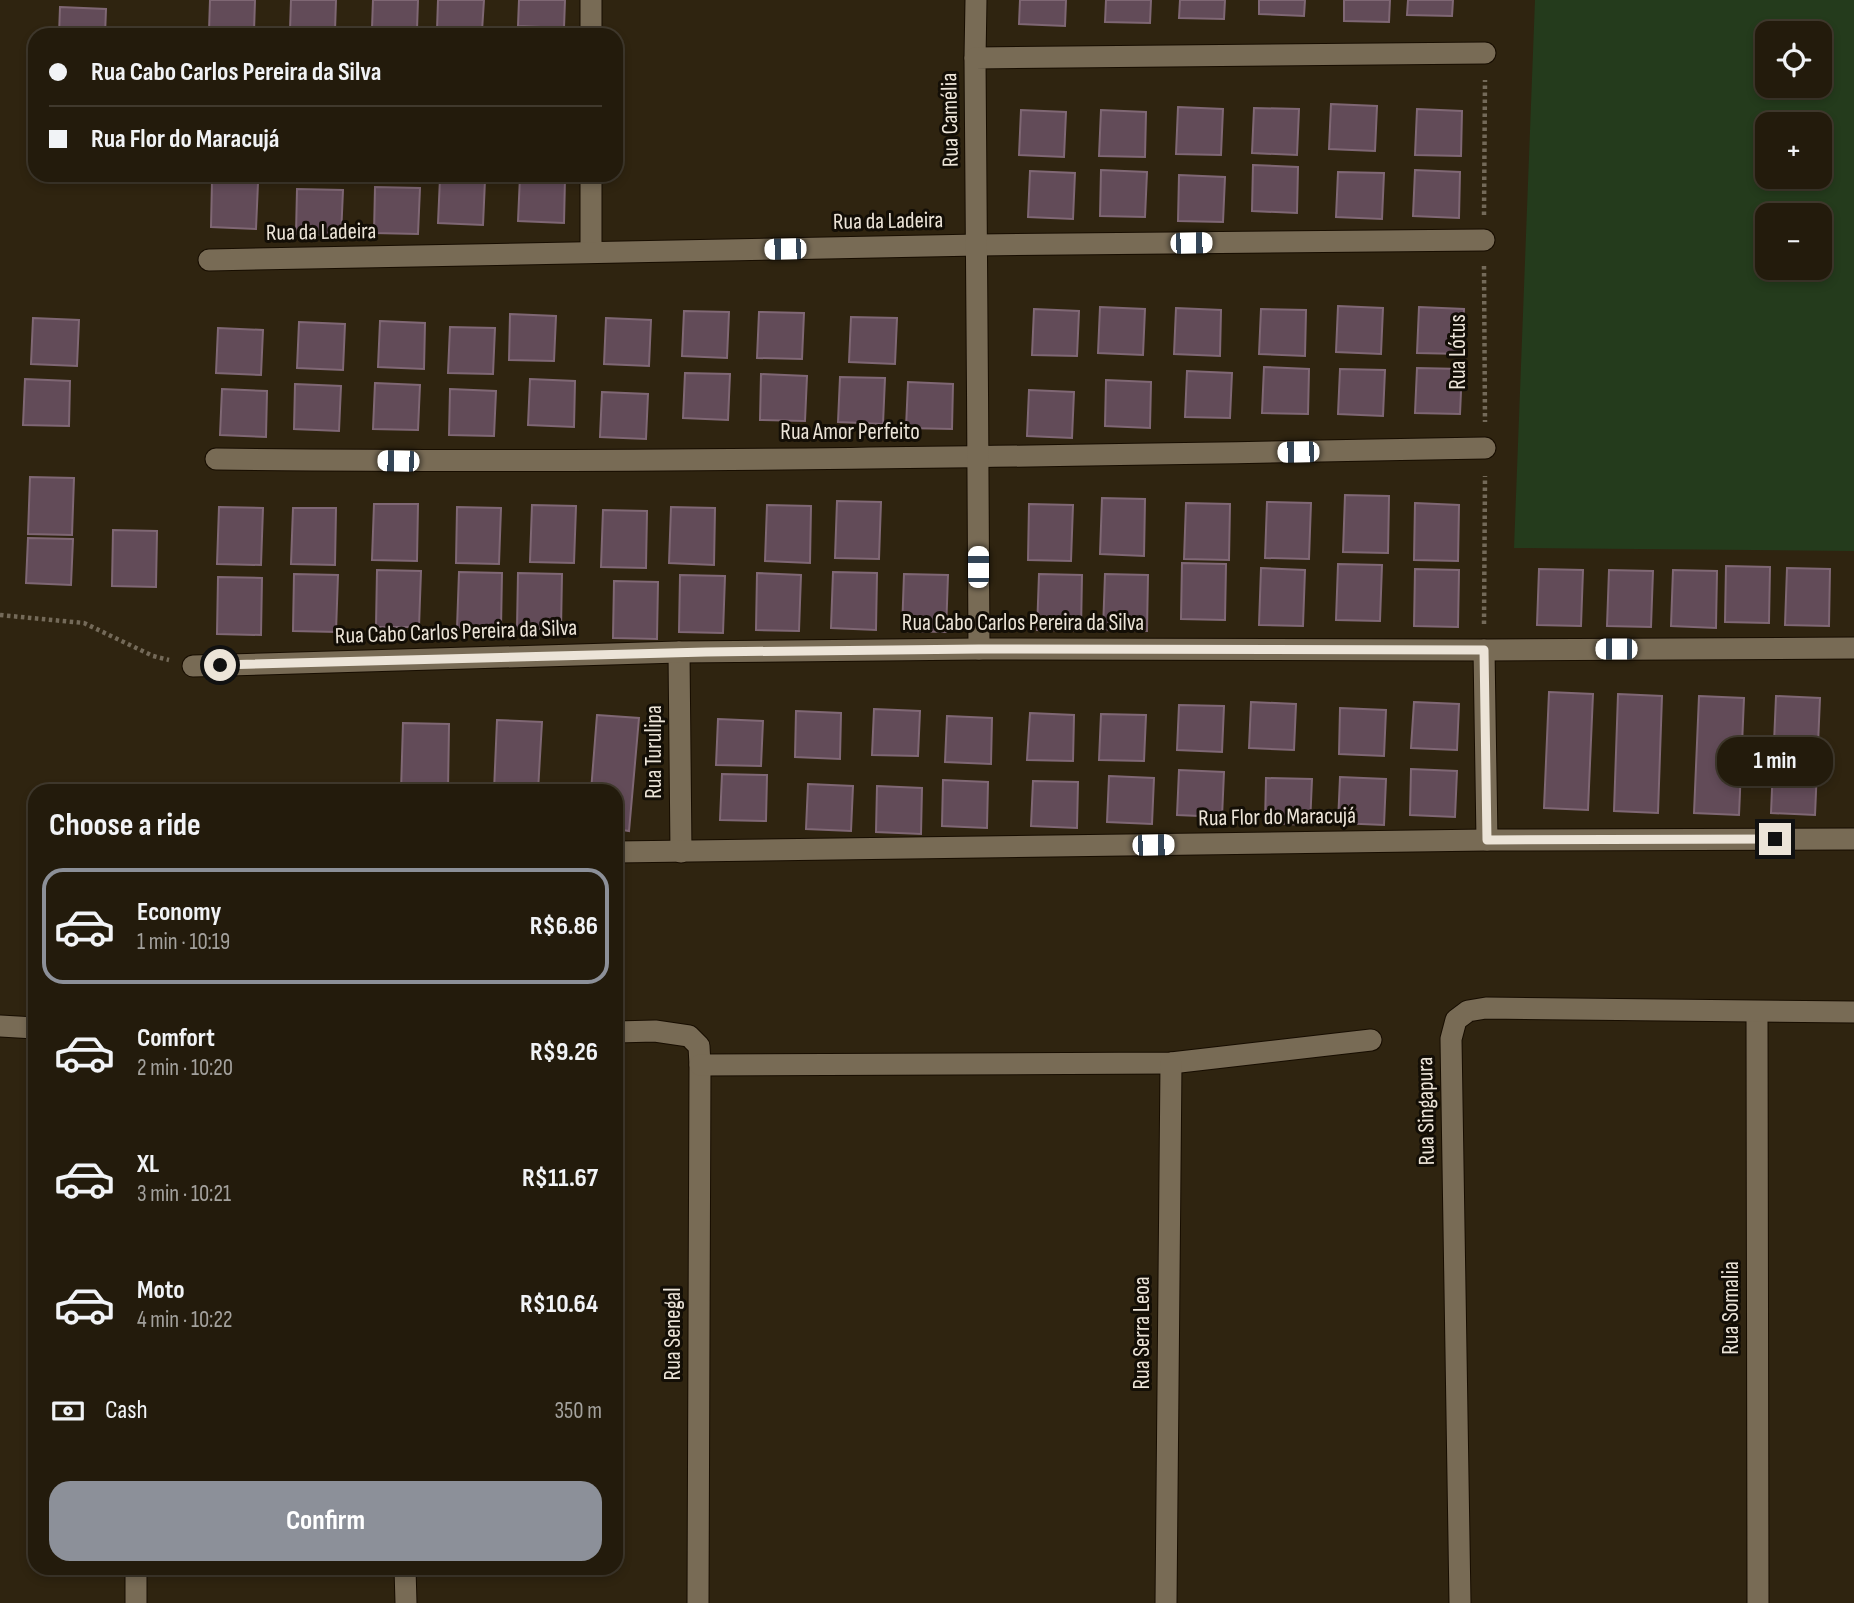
<!DOCTYPE html>
<html lang="en">
<head>
<meta charset="utf-8">
<style>
	body { margin:0; font-family:"Sofia Sans Condensed",sans-serif; background:#2f281a; color:#f1f3f6; height:100vh; display:flex; flex-direction:column; font-size:26px; white-space:nowrap }
	* { box-sizing:border-box; margin:0 }
	p { font-size:23px; color:#a3a19d }
	.icon { flex:none; width:38px; height:38px; fill:none; stroke:currentColor; stroke-width:2; stroke-linecap:round; stroke-linejoin:round }
	.map { position:relative; flex:1; overflow:hidden }
	.side { position:absolute; left:28px; top:784px; width:595px; height:791px; display:flex; flex-direction:column; background:#231b0c; border-radius:21px; box-shadow:0 4px 10px #0003,0 0 0 2px #40392d }
	.side>* { flex:none }
	.guide { position:absolute; left:28px; top:28px; width:595px; height:154px; border-radius:21px; box-shadow:0 4px 10px #0003,0 0 0 2px #40392d; display:grid; align-content:center; height:154px; padding:0 21px; background:#231b0c }
	.buttons { position:absolute; left:1755px; top:21px; display:grid; gap:14px }
	.buttons a { display:grid; place-items:center; width:77px; height:77px; border-radius:14px; background:#231b0c; box-shadow:0 4px 10px #0003,0 0 0 2px #40392d; font-size:35px }
	.end { position:absolute; width:32px; height:32px; margin:-16px; border:9px solid #ece4d8; background:#111; box-shadow:0 0 0 4px #111 }
	.from { border-radius:50% }
	.bubble { position:absolute; height:49px; border-radius:21px; background:#231b0c; box-shadow:0 4px 10px #0003,0 0 0 2px #40392d; font-size:23px; font-weight:700; line-height:49px; text-align:center }
	.car { position:absolute; width:21px; height:42px; margin:-21px -10px; border-radius:9px; box-shadow:0 0 5px 2px #0007; background:linear-gradient(#fff 24%,#345 0 40%,#fff 0 76%,#345 0 86%,#fff 0) }
	.guide b { display:flex; align-items:center; gap:24px; height:66px; font-size:26px }
	.guide b+b { border-top:2px solid #40392d }
	.guide i { width:18px; height:18px; background:#f1f3f6 }
	ul { padding:0; list-style:none }
	li { display:flex; align-items:center; gap:21px; height:116px; margin:0 14px 10px; padding:0 7px; border:4px solid transparent; border-radius:21px }
	li div { flex:1 }
	li b { display:block; font-size:26px }
	li em { font-style:normal; font-weight:700 }
	li.active { border-color:#8c9099 }
	li>.icon { width:63px; height:63px; stroke-width:1.5 }
	h2 { padding:0 21px; font-size:32px; line-height:84px }
	.pay { display:flex; align-items:center; gap:18px; height:77px; padding:0 21px; font-size:26px }
	.pay p { margin-inline-start:auto }
	.button { display:flex; gap:14px; margin-top:auto; padding:14px 21px }
	.button a { flex:1; height:80px; border-radius:21px; background:#8c9099; color:#fff; font-size:28px; font-weight:700; line-height:80px; text-align:center }
	.map>svg:first-child { display:block }
	.green { fill:#243b1c; fill-rule:evenodd }
	.building { fill:#624b58; stroke:#7f6774; stroke-width:2 }
	.lines { fill:none; stroke-linecap:round; stroke-linejoin:round }
	.minor-casing { stroke:#170d00; stroke-width:23 }
	.path { stroke:#746a59; stroke-width:4.5; stroke-dasharray:3.5 3.5; stroke-linecap:butt }
	.minor { stroke:#786b55; stroke-width:21 }
	.route { stroke:#ece4d8; stroke-width:9 }
	.labels { text-anchor:middle; dominant-baseline:central; stroke-width:6; stroke-linejoin:round; paint-order:stroke }
	.street-label { font-size:23px; fill:#ece4d8; stroke:#130e06 }
</style>
</head>
<body>
<div class="map">
<svg width="1854" height="1603" viewBox="0 0 1854 1603">
	<rect width="100%" height="100%" fill="#2f2410"/>
	<path class="green" d="M1535,0h319v551l-340,-3zM1768,33h52v53h-52zM1768,124h52v53h-52zM1768,215h52v53h-52z"/>
	<g class="building">
		<polygon points="210,0 255,0 254,32 209,31"/>
		<polygon points="291,0 336,0 335,31 290,30"/>
		<polygon points="373,0 418,0 417,30 372,28"/>
		<polygon points="438,0 484,0 482,31 437,30"/>
		<polygon points="519,0 565,0 564,28 518,26"/>
		<polygon points="1020,0 1066,0 1065,26 1019,24"/>
		<polygon points="1106,0 1151,0 1150,23 1105,22"/>
		<polygon points="1180,0 1225,0 1224,19 1179,18"/>
		<polygon points="1259,0 1305,0 1304,16 1259,14"/>
		<polygon points="1344,0 1390,0 1389,22 1344,21"/>
		<polygon points="1408,0 1453,0 1452,16 1407,15"/>
		<polygon points="60,7 106,9 105,35 59,35"/>
		<polygon points="1331,104 1377,106 1375,151 1329,149"/>
		<polygon points="1178,107 1223,109 1221,155 1176,154"/>
		<polygon points="1254,108 1299,109 1297,155 1252,153"/>
		<polygon points="1417,109 1462,111 1461,156 1415,155"/>
		<polygon points="1021,110 1066,112 1064,157 1019,155"/>
		<polygon points="1101,110 1146,112 1145,157 1099,156"/>
		<polygon points="1253,165 1298,167 1297,213 1252,211"/>
		<polygon points="1101,170 1147,172 1145,217 1100,216"/>
		<polygon points="1415,170 1460,172 1459,218 1413,216"/>
		<polygon points="1030,171 1075,173 1073,219 1028,217"/>
		<polygon points="1338,172 1384,173 1382,219 1336,217"/>
		<polygon points="1179,175 1225,177 1223,222 1178,221"/>
		<polygon points="520,176 565,178 564,223 518,221"/>
		<polygon points="440,178 485,180 483,225 438,223"/>
		<polygon points="212,181 258,183 256,229 211,227"/>
		<polygon points="375,187 420,188 418,234 374,233"/>
		<polygon points="297,189 343,190 341,236 296,234"/>
		<polygon points="1338,306 1383,308 1381,354 1336,352"/>
		<polygon points="1100,307 1145,309 1143,355 1098,353"/>
		<polygon points="1419,307 1464,309 1462,354 1417,353"/>
		<polygon points="1176,308 1221,310 1220,356 1174,354"/>
		<polygon points="1034,309 1079,311 1077,356 1032,355"/>
		<polygon points="1261,309 1306,310 1305,356 1259,354"/>
		<polygon points="684,311 729,312 727,358 682,356"/>
		<polygon points="759,312 804,313 802,359 757,358"/>
		<polygon points="510,314 556,316 554,361 509,360"/>
		<polygon points="851,317 897,318 895,364 849,362"/>
		<polygon points="33,318 79,320 77,366 31,364"/>
		<polygon points="606,318 651,320 649,366 604,364"/>
		<polygon points="380,321 425,323 424,369 378,367"/>
		<polygon points="299,322 345,324 343,370 297,368"/>
		<polygon points="450,327 495,328 493,374 448,373"/>
		<polygon points="218,328 263,330 261,375 216,373"/>
		<polygon points="1264,367 1309,369 1308,414 1262,413"/>
		<polygon points="1417,368 1462,369 1460,414 1415,413"/>
		<polygon points="1340,369 1385,370 1383,416 1338,414"/>
		<polygon points="1187,371 1232,373 1230,418 1185,417"/>
		<polygon points="685,373 730,374 728,420 683,418"/>
		<polygon points="761,374 807,376 805,421 760,420"/>
		<polygon points="840,377 885,378 883,424 838,422"/>
		<polygon points="25,379 70,381 69,426 23,425"/>
		<polygon points="530,379 575,381 574,427 528,425"/>
		<polygon points="1106,380 1151,382 1150,428 1105,426"/>
		<polygon points="908,382 953,384 952,429 906,428"/>
		<polygon points="375,383 420,385 418,430 373,429"/>
		<polygon points="295,384 341,386 339,431 294,429"/>
		<polygon points="222,389 267,391 266,437 220,435"/>
		<polygon points="450,389 496,391 494,436 449,435"/>
		<polygon points="1029,390 1074,392 1072,438 1027,436"/>
		<polygon points="602,392 648,394 646,439 600,437"/>
		<polygon points="30,477 74,478 72,535 28,534"/>
		<polygon points="1345,495 1389,496 1388,553 1343,552"/>
		<polygon points="1102,498 1145,499 1144,556 1100,554"/>
		<polygon points="837,501 881,502 879,559 835,558"/>
		<polygon points="1267,502 1311,503 1309,559 1265,558"/>
		<polygon points="1186,503 1230,504 1229,560 1184,559"/>
		<polygon points="1415,503 1459,505 1458,561 1414,560"/>
		<polygon points="374,504 418,504 417,561 372,560"/>
		<polygon points="1029,504 1073,505 1071,561 1028,560"/>
		<polygon points="532,505 576,506 574,563 530,562"/>
		<polygon points="767,505 811,506 810,563 765,561"/>
		<polygon points="219,507 263,508 261,565 217,564"/>
		<polygon points="457,507 501,508 499,564 456,563"/>
		<polygon points="671,507 715,508 714,565 669,563"/>
		<polygon points="293,508 336,508 335,565 291,564"/>
		<polygon points="603,510 647,511 646,568 601,567"/>
		<polygon points="113,530 157,531 156,587 112,586"/>
		<polygon points="28,538 73,539 71,585 26,583"/>
		<polygon points="1182,563 1226,564 1225,620 1181,619"/>
		<polygon points="1338,564 1382,565 1380,621 1336,620"/>
		<polygon points="1726,566 1770,567 1769,623 1725,622"/>
		<polygon points="1261,568 1305,570 1303,626 1259,625"/>
		<polygon points="1787,568 1830,569 1829,626 1785,625"/>
		<polygon points="1415,569 1459,570 1458,627 1414,626"/>
		<polygon points="1539,569 1583,570 1581,626 1537,625"/>
		<polygon points="377,570 421,571 419,627 376,627"/>
		<polygon points="1609,570 1653,571 1651,627 1607,626"/>
		<polygon points="1673,570 1717,571 1716,628 1671,626"/>
		<polygon points="459,572 502,573 501,629 457,628"/>
		<polygon points="833,572 877,573 876,630 831,628"/>
		<polygon points="518,573 562,574 561,630 517,629"/>
		<polygon points="757,573 801,575 799,631 756,630"/>
		<polygon points="294,574 338,575 336,632 293,631"/>
		<polygon points="904,574 948,575 946,632 902,631"/>
		<polygon points="1039,574 1082,575 1081,631 1037,630"/>
		<polygon points="1105,574 1148,575 1147,631 1103,630"/>
		<polygon points="680,575 725,576 723,633 679,632"/>
		<polygon points="218,577 262,578 261,635 217,634"/>
		<polygon points="614,581 658,582 657,639 613,638"/>
		<polygon points="1549,692 1593,694 1588,810 1544,808"/>
		<polygon points="1618,694 1662,696 1658,813 1614,811"/>
		<polygon points="1699,696 1744,698 1739,815 1694,813"/>
		<polygon points="1776,696 1820,698 1815,815 1771,813"/>
		<polygon points="1251,702 1296,704 1294,750 1249,748"/>
		<polygon points="1414,702 1459,704 1457,750 1411,748"/>
		<polygon points="1179,705 1224,706 1222,752 1177,750"/>
		<polygon points="1340,708 1386,710 1384,756 1339,754"/>
		<polygon points="874,709 920,711 918,756 872,755"/>
		<polygon points="796,711 841,713 840,759 795,757"/>
		<polygon points="1030,713 1074,715 1073,761 1027,760"/>
		<polygon points="1101,714 1146,715 1144,761 1099,760"/>
		<polygon points="597,715 639,718 629,831 616,829 616,791 591,791"/>
		<polygon points="947,716 992,718 991,764 945,762"/>
		<polygon points="718,719 763,721 761,766 716,765"/>
		<polygon points="497,720 542,722 538,791 494,791"/>
		<polygon points="403,723 449,724 448,791 401,791"/>
		<polygon points="1411,769 1457,771 1455,817 1410,815"/>
		<polygon points="1179,770 1224,772 1222,817 1177,815"/>
		<polygon points="722,774 767,775 766,821 720,820"/>
		<polygon points="1109,776 1154,778 1152,824 1107,822"/>
		<polygon points="1340,777 1386,779 1384,825 1338,823"/>
		<polygon points="1266,778 1312,779 1310,825 1265,823"/>
		<polygon points="943,780 988,782 987,828 942,826"/>
		<polygon points="1033,781 1078,782 1077,828 1031,826"/>
		<polygon points="808,784 853,786 851,831 806,829"/>
		<polygon points="877,786 922,788 921,834 876,832"/>
	</g>
	<g class="lines">
		<defs>
			<g id="minor">
				<polyline points="591,0 591,35"/>
				<polyline points="975,58 976,0"/>
				<polyline points="591,175 591,252"/>
				<polyline points="209,260 978,245 1484,240"/>
				<path d="M216,459c423,5 846,-3 1269,-11"/>
				<path d="M979,649c-2,-197 -1,-394 -4,-591l510,-5"/>
				<polyline points="1484,650 1487,840"/>
				<polyline points="679,652 681,852"/>
				<polyline points="193,666 679,652 979,649 1484,650 1854,648"/>
				<polyline points="616,852 1487,840 1854,839"/>
				<polyline points="1757,1012 1758,1603"/>
				<polyline points="0,1026 35,1028"/>
				<polyline points="616,1032 655,1031 689,1036 699,1046 700,1065 698,1603"/>
				<polyline points="700,1065 1171,1063 1371,1040"/>
				<polyline points="405,1568 406,1603"/>
				<polyline points="136,1603 136,1568"/>
				<polyline points="1166,1603 1171,1063"/>
				<polyline points="1460,1603 1451,1039 1456,1020 1468,1011 1486,1008 1854,1012"/>
			</g>
		</defs>
		<use href="#minor" class="minor-casing"/>
		<g class="path">
			<polyline points="1484,215 1485,80"/>
			<polyline points="1484,266 1485,422"/>
			<polyline points="0,615 84,623 153,656 169,660"/>
			<polyline points="1484,624 1485,476"/>
		</g>
		<use href="#minor" class="minor"/>
	</g>
	<g class="lines">
		<polyline class="route" points="220,665 706,652 979,649 1484,650 1487,840 1775,839"/>
	</g>
	<g class="labels">
		<g class="street-label">
			<text transform="translate(950 120) rotate(-91)">Rua Camélia</text>
			<text transform="translate(888 221) rotate(-1)">Rua da Ladeira</text>
			<text transform="translate(321 232) rotate(-1)">Rua da Ladeira</text>
			<text transform="translate(1458 352) rotate(-90)">Rua Lótus</text>
			<text x="850" y="432">Rua Amor Perfeito</text>
			<text x="1023" y="623">Rua Cabo Carlos Pereira da Silva</text>
			<text transform="translate(456 632) rotate(-2)">Rua Cabo Carlos Pereira da Silva</text>
			<text transform="translate(654 752) rotate(-90)">Rua Turulipa</text>
			<text transform="translate(1277 817) rotate(-1)">Rua Flor do Maracujá</text>
			<text transform="translate(1426 1111) rotate(-91)">Rua Singapura</text>
			<text transform="translate(1731 1308) rotate(-90)">Rua Somalia</text>
			<text transform="translate(1142 1333) rotate(-90)">Rua Serra Leoa</text>
			<text transform="translate(673 1334) rotate(-90)">Rua Senegal</text>
		</g>
	</g>
</svg>
<div class="buttons">
<a><svg class="icon" aria-label="locate" viewBox="0 0 24 24"><circle cx="12" cy="12" r="6"/><path d="M12 2v4M12 18v4M2 12h4M18 12h4"/></svg></a>
<a>+</a>
<a>−</a>
</div>
<i class="end from" style="left:220px;top:665px"></i>
<i class="end" style="left:1775px;top:839px"></i>
<div class="bubble" style="left:1717px;top:737px;width:116px">1 min</div>
<i class="car" style="left:1191px;top:243px;rotate:89deg"></i>
<i class="car" style="left:785px;top:249px;rotate:269deg"></i>
<i class="car" style="left:1298px;top:452px;rotate:269deg"></i>
<i class="car" style="left:398px;top:461px;rotate:271deg"></i>
<i class="car" style="left:978px;top:567px;rotate:0deg"></i>
<i class="car" style="left:1616px;top:649px;rotate:270deg"></i>
<i class="car" style="left:1153px;top:845px;rotate:89deg"></i>
<div class="guide">
<b><i class="from"></i>Rua Cabo Carlos Pereira da Silva</b>
<b><i></i>Rua Flor do Maracujá</b>
</div>
<section class="side">
<h2>Choose a ride</h2>
<ul>
<li class="active"><svg class="icon" aria-label="car" viewBox="0 0 24 24"><path d="M5 17H2v-5l4-1 3-4h7l3 4 3 1v5h-3M9 17h6M6 11h13"/><circle cx="7" cy="17" r="2"/><circle cx="17" cy="17" r="2"/></svg><div><b>Economy</b><p>1 min · 10:19</p></div><em>R$6.86</em></li>
<li><svg class="icon" aria-label="car" viewBox="0 0 24 24"><path d="M5 17H2v-5l4-1 3-4h7l3 4 3 1v5h-3M9 17h6M6 11h13"/><circle cx="7" cy="17" r="2"/><circle cx="17" cy="17" r="2"/></svg><div><b>Comfort</b><p>2 min · 10:20</p></div><em>R$9.26</em></li>
<li><svg class="icon" aria-label="car" viewBox="0 0 24 24"><path d="M5 17H2v-5l4-1 3-4h7l3 4 3 1v5h-3M9 17h6M6 11h13"/><circle cx="7" cy="17" r="2"/><circle cx="17" cy="17" r="2"/></svg><div><b>XL</b><p>3 min · 10:21</p></div><em>R$11.67</em></li>
<li><svg class="icon" aria-label="car" viewBox="0 0 24 24"><path d="M5 17H2v-5l4-1 3-4h7l3 4 3 1v5h-3M9 17h6M6 11h13"/><circle cx="7" cy="17" r="2"/><circle cx="17" cy="17" r="2"/></svg><div><b>Moto</b><p>4 min · 10:22</p></div><em>R$10.64</em></li>
</ul>
<div class="pay"><svg class="icon" aria-label="cash" viewBox="0 0 24 24"><path d="M3 7h18v10H3z"/><circle cx="12" cy="12" r="2"/></svg>Cash<p>350 m</p></div>
<div class="button"><a>Confirm</a></div>
</section>
</div>
</body>
</html>
